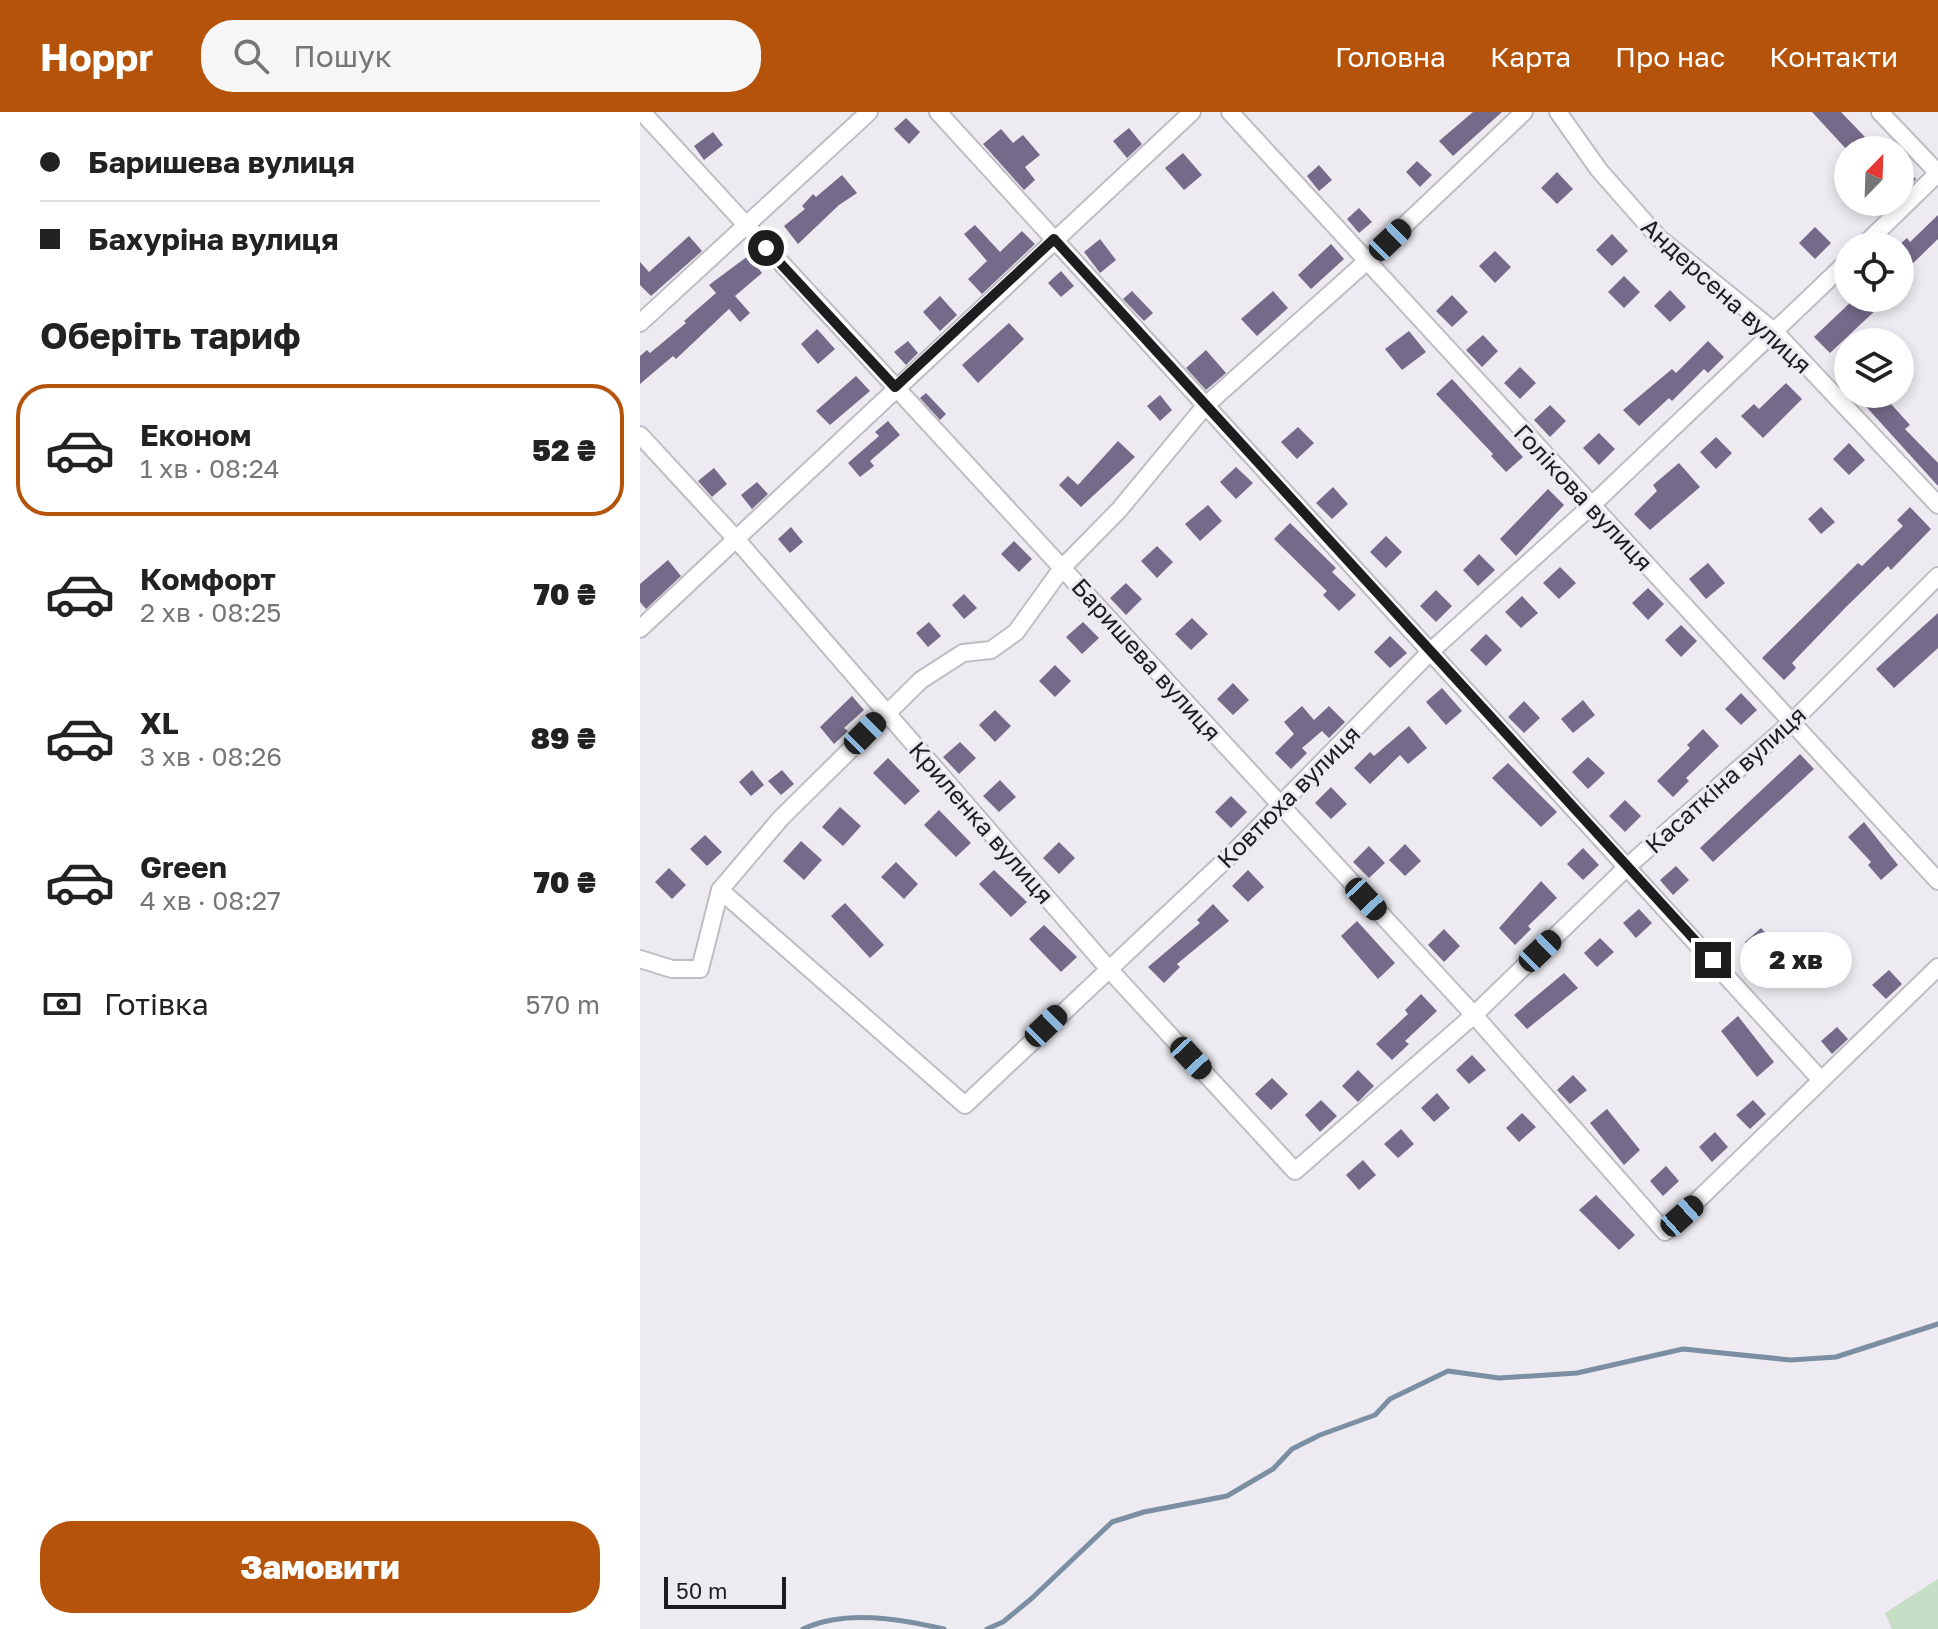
<!DOCTYPE html>
<html lang="uk">
<head>
<meta charset="utf-8">
<style>
	body { margin:0; font-family:"Golos Text",sans-serif; background:#f6f6f6; color:#222; height:100vh; display:flex; flex-direction:column; font-size:30px; white-space:nowrap }
	* { box-sizing:border-box; margin:0 }
	p { font-size:26px; color:#767676 }
	.icon { flex:none; width:44px; height:44px; fill:none; stroke:currentColor; stroke-width:2; stroke-linecap:round; stroke-linejoin:round }
	.map { position:relative; flex:1; overflow:hidden }
	.side { display:flex; flex-direction:column; background:#fff; width:640px }
	.side>* { flex:none }
	.top-card { display:grid; align-content:center; height:176px; padding:0 40px; background:#fff }
	.needle { width:52px; rotate:23deg }
	.buttons { position:absolute; left:1194px; top:24px; display:grid; gap:16px }
	.buttons a { display:grid; place-items:center; width:80px; height:80px; border-radius:50%; background:#fff; box-shadow:0 4px 12px #0003; font-size:40px }
	.scale { position:absolute; left:24px; bottom:20px; width:122px; box-sizing:border-box; padding-left:8px; border:4px solid #1d1c1e; border-top:0; font-size:22px; line-height:28px; white-space:nowrap; color:#1d1c1e; -webkit-text-stroke:6px #edebf1; paint-order:stroke }
	.end { position:absolute; width:36px; height:36px; margin:-18px; border:10px solid #1d1c1e; background:#fff; box-shadow:0 0 0 4px #fff }
	.from { border-radius:50% }
	.bubble { position:absolute; height:56px; border-radius:28px; background:#fff; box-shadow:0 4px 12px #0003; font-size:26px; font-weight:800; line-height:56px; text-align:center }
	.car { position:absolute; width:24px; height:48px; margin:-24px -12px; border-radius:10px; box-shadow:0 0 6px 2px #0007; background:linear-gradient(#222 24%,#8ab4d8 0 40%,#222 0 76%,#8ab4d8 0 86%,#222 0) }
	.top-card b { display:flex; align-items:center; gap:28px; height:76px; font-size:30px }
	.top-card b+b { border-top:2px solid #e0e0e0 }
	.top-card i { width:20px; height:20px; background:#222 }
	ul { padding:0; list-style:none }
	li { display:flex; align-items:center; gap:24px; height:132px; margin:0 16px 12px; padding:0 24px; border:4px solid transparent; border-radius:32px }
	li div { flex:1 }
	li b { display:block; font-size:30px }
	li em { font-style:normal; font-weight:800 }
	li.on { border-color:#b45309 }
	li>.icon { width:72px; height:72px; stroke-width:1.5 }
	h2 { padding:0 40px; font-size:36px; line-height:96px }
	.pay { display:flex; align-items:center; gap:20px; height:88px; padding:0 40px; font-size:30px }
	.pay p { margin-inline-start:auto }
	.button { display:flex; gap:16px; margin-top:auto; padding:16px 40px }
	.button a { flex:1; height:92px; border-radius:32px; background:#b45309; color:#fff; font-size:32px; font-weight:800; line-height:92px; text-align:center }
	header { display:flex; align-items:center; gap:48px; box-sizing:border-box; height:112px; padding:0 40px; background:#b45309; color:#fff }
	header strong { font-size:38px }
	nav { display:flex; gap:44px; margin-inline-start:auto; font-size:28px }
	.search { width:560px; height:72px; background:#f6f6f6; display:flex; align-items:center; gap:20px; box-sizing:border-box; padding:0 28px; border-radius:32px; color:#767676; font-size:30px }
	main { display:flex; flex:1; min-height:0 }
	.map>svg:first-child { display:block }
	.green { fill:#c5dec5 }
	.lines { fill:none; stroke-linecap:round; stroke-linejoin:round }
	.stream { stroke:#7c8fa2; stroke-width:5 }
	.building { fill:#746a89 }
	.minor-casing { stroke:#bfbdc3; stroke-width:20 }
	.minor { stroke:#fff; stroke-width:16 }
	.route { stroke:#1d1c1e; stroke-width:10 }
	.labels { text-anchor:middle; dominant-baseline:central; stroke-width:6; stroke-linejoin:round; paint-order:stroke }
	.street-label { font-size:24px; fill:#1d1c1e; stroke:#edebf1 }
</style>
</head>
<body>
<header>
<strong>Hoppr</strong>
<div class="search"><svg class="icon" aria-label="search" viewBox="0 0 24 24"><circle cx="10" cy="10" r="6"/><path d="M15 15l6 6"/></svg>Пошук</div>
<nav><a>Головна</a><a>Карта</a><a>Про нас</a><a>Контакти</a></nav>
</header>
<main>
<section class="side">
<div class="top-card">
<b><i class="from"></i>Баришева вулиця</b>
<b><i></i>Бахуріна вулиця</b>
</div>
<h2>Оберіть тариф</h2>
<ul>
<li class="on"><svg class="icon" aria-label="car" viewBox="0 0 24 24"><path d="M5 17H2v-5l4-1 3-4h7l3 4 3 1v5h-3M9 17h6M6 11h13"/><circle cx="7" cy="17" r="2"/><circle cx="17" cy="17" r="2"/></svg><div><b>Економ</b><p>1 хв · 08:24</p></div><em>52 ₴</em></li>
<li><svg class="icon" aria-label="car" viewBox="0 0 24 24"><path d="M5 17H2v-5l4-1 3-4h7l3 4 3 1v5h-3M9 17h6M6 11h13"/><circle cx="7" cy="17" r="2"/><circle cx="17" cy="17" r="2"/></svg><div><b>Комфорт</b><p>2 хв · 08:25</p></div><em>70 ₴</em></li>
<li><svg class="icon" aria-label="car" viewBox="0 0 24 24"><path d="M5 17H2v-5l4-1 3-4h7l3 4 3 1v5h-3M9 17h6M6 11h13"/><circle cx="7" cy="17" r="2"/><circle cx="17" cy="17" r="2"/></svg><div><b>XL</b><p>3 хв · 08:26</p></div><em>89 ₴</em></li>
<li><svg class="icon" aria-label="car" viewBox="0 0 24 24"><path d="M5 17H2v-5l4-1 3-4h7l3 4 3 1v5h-3M9 17h6M6 11h13"/><circle cx="7" cy="17" r="2"/><circle cx="17" cy="17" r="2"/></svg><div><b>Green</b><p>4 хв · 08:27</p></div><em>70 ₴</em></li>
</ul>
<div class="pay"><svg class="icon" aria-label="cash" viewBox="0 0 24 24"><path d="M3 7h18v10H3z"/><circle cx="12" cy="12" r="2"/></svg>Готівка<p>570 m</p></div>
<div class="button"><a>Замовити</a></div>
</section>
<div class="map">
<svg width="1298" height="1517" viewBox="0 0 1298 1517">
	<rect width="100%" height="100%" fill="#edebf1"/>
	<polygon class="green" points="1298,1467 1298,1517 1252,1517 1245,1501"/>
	<g class="lines">
		<g class="stream">
			<path d="M163,1517c42,-20 97,-10 141,0"/>
			<polyline points="347,1517 363,1510 391,1487 472,1410 504,1400 587,1384 633,1357 652,1337 680,1323 735,1303 750,1287 808,1259 859,1266 937,1261 1043,1237 1151,1248 1196,1245 1298,1212"/>
		</g>
	</g>
	<g class="building">
		<polygon points="833,0 862,0 813,44 799,29"/>
		<polygon points="1172,0 1201,0 1225,25 1208,39"/>
		<polygon points="266,6 280,20 269,32 254,17"/>
		<polygon points="489,16 502,32 487,46 473,29"/>
		<polygon points="361,17 373,31 383,23 400,43 385,55 395,68 384,78 343,32"/>
		<polygon points="73,20 83,33 64,48 54,34"/>
		<polygon points="543,41 562,63 544,78 525,56"/>
		<polygon points="777,49 792,63 780,75 766,60"/>
		<polygon points="1260,51 1276,67 1260,83"/>
		<polygon points="679,53 692,68 679,79 667,64"/>
		<polygon points="917,60 933,77 917,92 901,76"/>
		<polygon points="202,63 217,81 199,93 158,132 144,114 165,97 162,94 173,82 176,85"/>
		<polygon points="719,96 732,110 719,121 707,107"/>
		<polygon points="1298,103 1298,127 1266,158 1260,151 1260,132 1267,126 1270,130"/>
		<polygon points="335,113 360,140 382,119 395,132 342,182 328,167 347,149 324,122"/>
		<polygon points="1175,115 1191,131 1175,147 1159,131"/>
		<polygon points="972,122 988,139 972,154 956,138"/>
		<polygon points="49,124 62,139 11,184 0,173 0,150 9,160"/>
		<polygon points="460,127 476,148 460,161 444,140"/>
		<polygon points="691,132 704,147 671,177 658,163"/>
		<polygon points="855,139 871,155 855,171 839,154"/>
		<polygon points="108,144 122,161 95,184 110,201 100,210 89,197 36,247 33,244 0,272 0,244 7,238 10,241 46,211 44,209 76,181 69,173"/>
		<polygon points="421,159 434,174 421,185 408,171"/>
		<polygon points="984,164 1000,180 984,196 968,180"/>
		<polygon points="1030,178 1046,195 1030,210 1014,194"/>
		<polygon points="492,179 513,201 504,209 483,187"/>
		<polygon points="633,179 648,196 617,224 601,207"/>
		<polygon points="812,183 828,200 812,215 796,199"/>
		<polygon points="300,184 317,203 300,219 283,200"/>
		<polygon points="1215,186 1230,186 1239,195 1190,241 1174,225"/>
		<polygon points="369,211 384,227 338,271 322,253"/>
		<polygon points="177,217 195,237 178,252 161,232"/>
		<polygon points="769,219 786,240 762,258 745,237"/>
		<polygon points="843,223 858,239 842,255 826,238"/>
		<polygon points="268,229 278,241 266,253 254,240"/>
		<polygon points="1068,229 1084,245 1068,261 1064,257 1032,289 1029,286 999,314 983,298 1032,257 1036,261"/>
		<polygon points="566,238 586,261 566,278 546,256"/>
		<polygon points="880,255 896,271 880,287 864,271"/>
		<polygon points="216,264 230,279 190,313 176,299"/>
		<polygon points="812,267 883,345 866,360 851,344 853,342 796,282"/>
		<polygon points="1146,271 1162,287 1123,326 1101,304 1114,292 1119,297"/>
		<polygon points="286,281 306,302 300,308 280,286"/>
		<polygon points="1229,282 1242,282 1270,313 1265,317 1298,351 1298,374 1221,289"/>
		<polygon points="520,283 532,298 520,309 507,294"/>
		<polygon points="910,293 926,309 910,325 894,308"/>
		<polygon points="248,309 260,323 230,349 234,354 220,365 208,351 239,324 235,320"/>
		<polygon points="658,315 674,331 657,347 641,330"/>
		<polygon points="959,321 975,337 959,353 943,336"/>
		<polygon points="1076,325 1092,341 1076,357 1060,340"/>
		<polygon points="478,329 495,345 441,395 419,373 428,364 438,373"/>
		<polygon points="1209,331 1225,348 1209,363 1193,347"/>
		<polygon points="1039,351 1060,375 1010,418 994,402 1017,379 1013,373"/>
		<polygon points="596,355 613,371 596,387 580,370"/>
		<polygon points="74,356 87,372 72,385 58,369"/>
		<polygon points="117,370 128,382 112,397 101,383"/>
		<polygon points="693,375 708,392 692,407 676,391"/>
		<polygon points="908,377 924,393 876,444 860,427"/>
		<polygon points="568,393 582,409 560,429 545,412"/>
		<polygon points="1181,395 1195,410 1181,422 1168,407"/>
		<polygon points="1270,395 1291,417 1251,458 1248,454 1206,495 1152,551 1156,556 1144,568 1122,546 1218,451 1222,454 1263,414 1257,408"/>
		<polygon points="650,411 696,456 692,460 716,483 699,499 683,483 687,479 634,427"/>
		<polygon points="151,415 163,430 150,441 138,427"/>
		<polygon points="746,424 762,440 746,456 730,440"/>
		<polygon points="374,429 392,447 379,460 361,442"/>
		<polygon points="517,434 533,450 517,466 501,449"/>
		<polygon points="839,442 855,458 838,474 823,458"/>
		<polygon points="28,448 41,464 6,497 0,490 0,472"/>
		<polygon points="1068,451 1085,471 1066,487 1049,467"/>
		<polygon points="920,455 936,471 919,487 903,471"/>
		<polygon points="486,471 502,487 486,503 470,486"/>
		<polygon points="1008,476 1024,492 1008,508 992,491"/>
		<polygon points="796,478 812,494 796,510 780,494"/>
		<polygon points="324,482 337,496 324,507 312,493"/>
		<polygon points="882,484 898,501 881,516 865,500"/>
		<polygon points="1298,501 1298,536 1254,576 1236,557"/>
		<polygon points="552,506 568,522 551,538 535,522"/>
		<polygon points="289,510 301,524 288,535 276,521"/>
		<polygon points="443,510 459,526 442,542 426,525"/>
		<polygon points="1041,513 1057,529 1041,545 1025,528"/>
		<polygon points="846,522 862,538 846,554 830,538"/>
		<polygon points="750,524 767,541 750,556 734,540"/>
		<polygon points="415,553 431,569 415,585 399,569"/>
		<polygon points="593,571 609,588 593,603 577,587"/>
		<polygon points="802,576 822,599 806,613 786,590"/>
		<polygon points="1101,581 1117,598 1101,613 1085,597"/>
		<polygon points="212,584 224,598 204,616 208,619 194,632 180,615"/>
		<polygon points="943,588 955,603 933,621 921,607"/>
		<polygon points="884,589 900,606 884,621 868,605"/>
		<polygon points="662,594 674,608 689,594 705,610 689,626 682,619 662,636 667,641 651,657 635,641 654,622 644,610"/>
		<polygon points="355,598 371,614 355,630 339,613"/>
		<polygon points="769,614 787,636 768,652 760,643 730,672 714,656 730,640 734,644"/>
		<polygon points="1063,617 1079,634 1046,666 1049,669 1033,685 1017,669 1050,636 1047,633"/>
		<polygon points="320,630 336,646 319,662 303,645"/>
		<polygon points="1160,642 1174,657 1073,750 1060,736"/>
		<polygon points="948,645 965,661 948,677 932,660"/>
		<polygon points="248,646 280,679 265,693 233,661"/>
		<polygon points="868,651 917,700 901,715 852,666"/>
		<polygon points="112,658 124,673 111,684 99,670"/>
		<polygon points="142,658 154,672 141,683 128,669"/>
		<polygon points="360,668 376,685 359,700 343,684"/>
		<polygon points="691,675 707,692 691,707 675,691"/>
		<polygon points="591,684 607,700 591,716 575,700"/>
		<polygon points="985,688 1001,704 985,720 969,704"/>
		<polygon points="200,695 221,714 203,734 182,715"/>
		<polygon points="299,698 331,731 316,745 284,713"/>
		<polygon points="1224,710 1258,753 1241,768 1228,753 1231,750 1208,725"/>
		<polygon points="65,723 82,740 67,754 50,737"/>
		<polygon points="161,729 182,748 164,768 143,749"/>
		<polygon points="419,730 435,746 419,762 403,746"/>
		<polygon points="765,732 781,749 765,764 749,748"/>
		<polygon points="729,734 745,751 729,766 713,750"/>
		<polygon points="943,736 959,753 943,768 927,752"/>
		<polygon points="256,750 278,772 264,787 241,765"/>
		<polygon points="1036,754 1049,768 1033,783 1020,768"/>
		<polygon points="29,756 46,773 32,787 15,770"/>
		<polygon points="354,758 387,790 371,805 339,772"/>
		<polygon points="608,758 624,775 608,790 592,774"/>
		<polygon points="901,769 917,786 888,814 891,817 875,833 859,816"/>
		<polygon points="205,791 244,833 230,846 191,804"/>
		<polygon points="573,792 589,809 537,852 540,855 524,871 508,855 560,811 557,808"/>
		<polygon points="999,797 1012,811 996,826 983,811"/>
		<polygon points="717,809 755,851 738,867 701,824"/>
		<polygon points="404,813 437,845 421,860 389,827"/>
		<polygon points="1121,816 1134,830 1118,845 1105,830"/>
		<polygon points="804,817 820,834 804,850 788,833"/>
		<polygon points="960,826 974,840 957,855 944,841"/>
		<polygon points="1249,858 1262,872 1246,887 1232,873"/>
		<polygon points="924,861 938,876 887,917 874,903"/>
		<polygon points="781,882 797,899 765,929 769,932 752,948 736,932 768,902 765,898"/>
		<polygon points="1098,904 1134,950 1117,965 1081,919"/>
		<polygon points="1197,915 1208,927 1192,942 1181,929"/>
		<polygon points="832,943 846,958 829,972 816,958"/>
		<polygon points="718,958 734,974 718,990 702,974"/>
		<polygon points="933,963 947,978 930,992 917,978"/>
		<polygon points="632,966 648,982 631,998 615,982"/>
		<polygon points="797,981 810,996 794,1010 781,996"/>
		<polygon points="681,988 697,1004 680,1020 665,1003"/>
		<polygon points="1113,988 1126,1002 1110,1017 1096,1003"/>
		<polygon points="967,997 1000,1038 984,1053 950,1011"/>
		<polygon points="882,1001 896,1015 879,1030 866,1016"/>
		<polygon points="761,1017 774,1032 758,1046 744,1032"/>
		<polygon points="1075,1020 1088,1035 1072,1050 1059,1035"/>
		<polygon points="723,1048 736,1063 719,1078 706,1063"/>
		<polygon points="1026,1054 1039,1069 1023,1084 1010,1069"/>
		<polygon points="956,1083 995,1123 979,1138 939,1098"/>
	</g>
	<g class="lines">
		<defs>
			<g id="minor">
				<polyline points="2,0 834,903 1025,1120 1298,855"/>
				<polyline points="298,0 1180,967"/>
				<polyline points="590,0 1298,769"/>
				<polyline points="918,0 959,58 1019,126 1135,220 1298,393"/>
				<polyline points="1240,0 1298,61"/>
				<polyline points="1223,134 1298,61"/>
				<polyline points="0,211 229,0"/>
				<polyline points="0,323 97,428 467,855 655,1059 834,903 988,754 1152,610 1298,464"/>
				<polyline points="0,517 552,0"/>
				<polyline points="80,778 325,993 597,737 791,539 952,393 1208,149"/>
				<polyline points="0,847 32,857 60,857 80,778 141,706 281,568 323,541 351,538 376,520 423,455 479,398 565,294 727,149 884,0"/>
			</g>
		</defs>
		<use href="#minor" class="minor-casing"/>
		<use href="#minor" class="minor"/>
	</g>
	<g class="lines">
		<polyline class="route" points="126,136 255,275 414,127 1073,848"/>
	</g>
	<g class="labels">
		<g class="street-label">
			<text transform="translate(1087 183) rotate(42)">Андерсена вулиця</text>
			<text transform="translate(944 385) rotate(47)">Голікова вулиця</text>
			<text transform="translate(507 547) rotate(48)">Баришева вулиця</text>
			<text transform="translate(1085 667) rotate(-42)">Касаткіна вулиця</text>
			<text transform="translate(648 684) rotate(-45)">Ковтюха вулиця</text>
			<text transform="translate(342 710) rotate(49)">Криленка вулиця</text>
		</g>
	</g>
</svg>
<div class="buttons">
<a><svg class="needle" viewBox="-14 -14 28 28"><path d="M0-13l5 13h-10z" fill="#e53935"/><path d="M0 13l5-13h-10z" fill="#767676"/></svg></a>
<a><svg class="icon" aria-label="locate" viewBox="0 0 24 24"><circle cx="12" cy="12" r="6"/><path d="M12 2v4M12 18v4M2 12h4M18 12h4"/></svg></a>
<a><svg class="icon" aria-label="layers" viewBox="0 0 24 24"><path d="M12 4l9 5-9 5-9-5zM3 14l9 5 9-5"/></svg></a>
</div>
<div class="scale">50 m</div>
<i class="end from" style="left:126px;top:136px"></i>
<i class="end" style="left:1073px;top:848px"></i>
<div class="bubble" style="left:1100px;top:820px;width:112px">2 хв</div>
<i class="car" style="left:750px;top:128px;rotate:46deg"></i>
<i class="car" style="left:225px;top:621px;rotate:45deg"></i>
<i class="car" style="left:726px;top:787px;rotate:137deg"></i>
<i class="car" style="left:900px;top:839px;rotate:46deg"></i>
<i class="car" style="left:406px;top:914px;rotate:46deg"></i>
<i class="car" style="left:551px;top:946px;rotate:137deg"></i>
<i class="car" style="left:1042px;top:1104px;rotate:48deg"></i>
</div>
</main>
</body>
</html>
